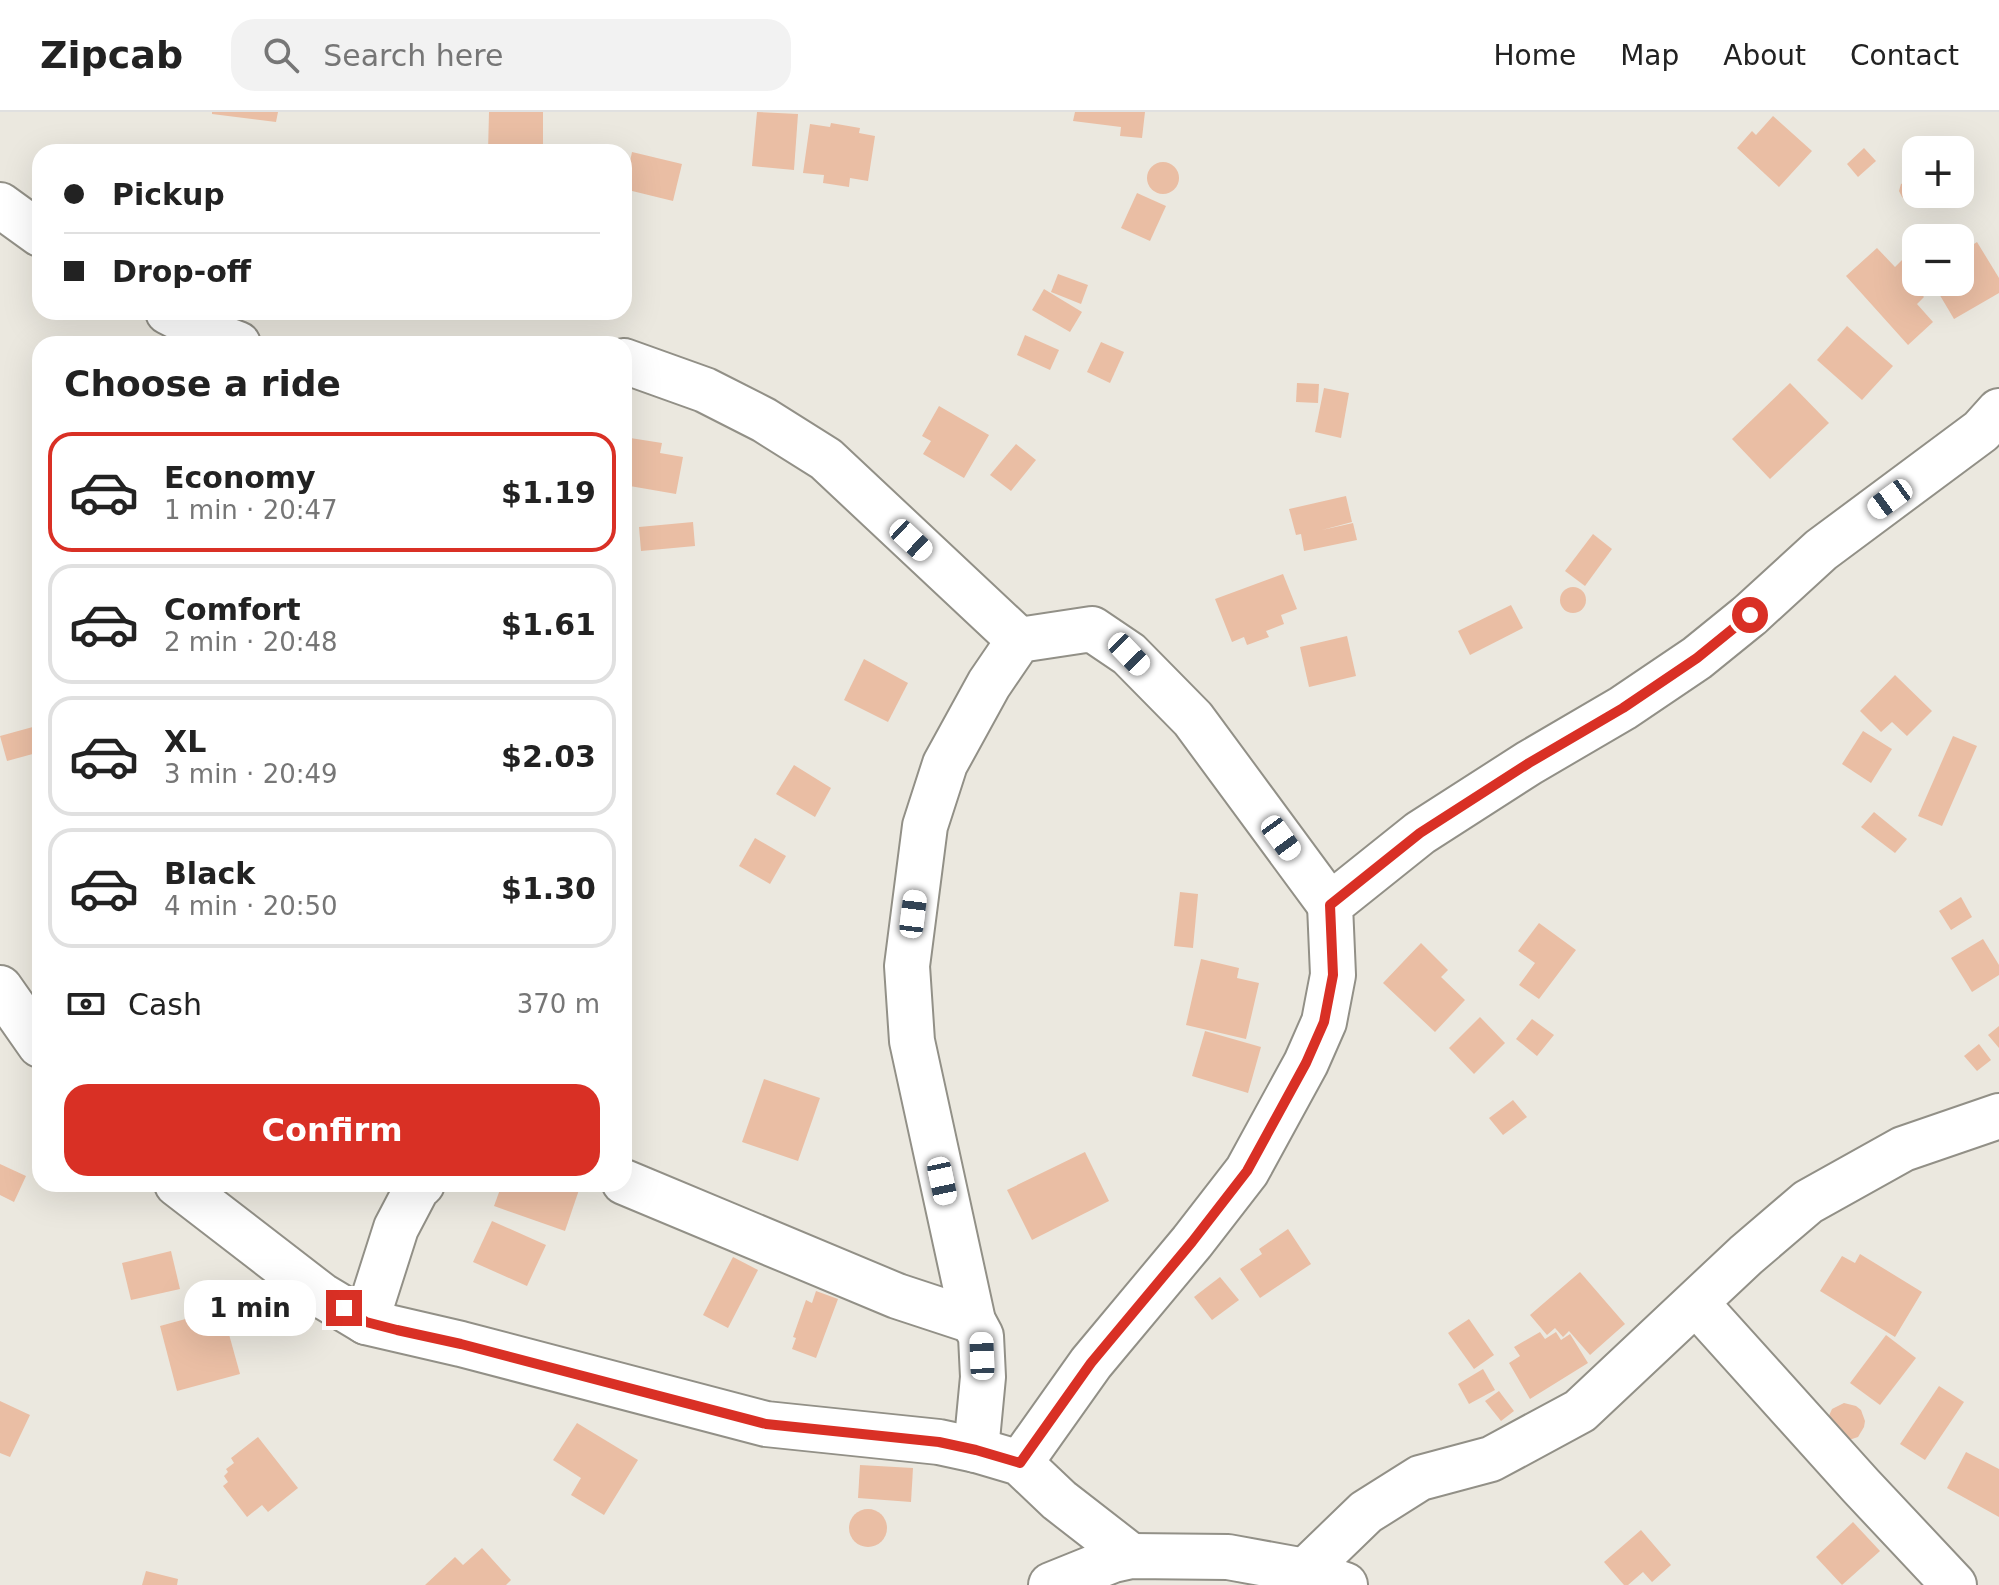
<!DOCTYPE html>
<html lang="en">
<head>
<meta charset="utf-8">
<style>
	body { margin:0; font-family:"DejaVu Sans",sans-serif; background:#f2f2f2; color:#222; height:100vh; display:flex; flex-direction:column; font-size:30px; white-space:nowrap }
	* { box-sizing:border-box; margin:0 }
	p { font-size:26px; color:#767676 }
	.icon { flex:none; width:44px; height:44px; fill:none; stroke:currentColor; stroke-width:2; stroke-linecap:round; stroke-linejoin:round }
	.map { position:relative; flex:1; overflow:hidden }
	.side { position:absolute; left:32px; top:224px; width:600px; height:856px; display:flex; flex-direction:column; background:#fff; border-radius:24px; box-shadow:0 8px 32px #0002 }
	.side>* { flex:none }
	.hud { position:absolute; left:32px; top:32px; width:600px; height:176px; border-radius:24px; box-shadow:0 8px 32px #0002; display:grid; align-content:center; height:176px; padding:0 32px; background:#fff }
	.buttons { position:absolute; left:1902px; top:24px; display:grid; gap:16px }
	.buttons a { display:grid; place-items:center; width:72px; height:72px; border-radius:16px; background:#fff; box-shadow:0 8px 32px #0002; font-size:40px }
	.end { position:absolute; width:36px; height:36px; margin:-18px; border:10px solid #d93025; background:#fff; box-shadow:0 0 0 4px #fff }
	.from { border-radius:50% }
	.bubble { position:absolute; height:56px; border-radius:24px; background:#fff; box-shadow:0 8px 32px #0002; font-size:26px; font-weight:700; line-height:56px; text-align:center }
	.car { position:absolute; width:24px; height:48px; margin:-24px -12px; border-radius:10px; box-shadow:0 0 6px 2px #0007; background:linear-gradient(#fff 24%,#345 0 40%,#fff 0 76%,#345 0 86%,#fff 0) }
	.hud b { display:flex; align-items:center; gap:28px; height:76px; font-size:30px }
	.hud b+b { border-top:2px solid #e0e0e0 }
	.hud i { width:20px; height:20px; background:#222 }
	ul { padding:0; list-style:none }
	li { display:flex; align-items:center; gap:24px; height:120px; margin:0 16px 12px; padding:0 16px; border:4px solid #e0e0e0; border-radius:24px }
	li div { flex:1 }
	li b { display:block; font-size:30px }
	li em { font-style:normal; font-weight:700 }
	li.on { border-color:#d93025 }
	li>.icon { width:72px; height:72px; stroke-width:1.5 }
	h2 { padding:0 32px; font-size:36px; line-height:96px }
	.pay { display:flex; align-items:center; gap:20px; height:88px; padding:0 32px; font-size:30px }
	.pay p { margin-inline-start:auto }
	.cta { display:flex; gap:16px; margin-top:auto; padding:16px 32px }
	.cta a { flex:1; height:92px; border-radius:24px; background:#d93025; color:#fff; font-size:32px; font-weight:700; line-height:92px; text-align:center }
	header { display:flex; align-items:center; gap:48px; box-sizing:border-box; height:112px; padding:0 40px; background:#fff; border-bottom:2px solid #e0e0e0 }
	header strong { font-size:38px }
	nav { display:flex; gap:44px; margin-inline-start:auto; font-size:28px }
	.search { width:560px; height:72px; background:#f2f2f2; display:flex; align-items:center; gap:20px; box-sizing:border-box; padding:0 28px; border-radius:24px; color:#767676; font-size:30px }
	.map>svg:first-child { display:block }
	.building { fill:#eabea4 }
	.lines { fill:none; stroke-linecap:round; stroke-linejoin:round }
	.minor-casing { stroke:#929087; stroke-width:48 }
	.minor { stroke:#fff; stroke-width:44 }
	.route { stroke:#d93025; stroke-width:10 }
</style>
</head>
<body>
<header>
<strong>Zipcab</strong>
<div class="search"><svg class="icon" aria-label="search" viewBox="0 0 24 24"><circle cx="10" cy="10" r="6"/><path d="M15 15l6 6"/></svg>Search here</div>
<nav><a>Home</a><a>Map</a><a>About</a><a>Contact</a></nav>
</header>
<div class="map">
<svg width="1999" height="1473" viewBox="0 0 1999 1473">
	<rect width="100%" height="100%" fill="#ebe8df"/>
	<g class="building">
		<polygon points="212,0 278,0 276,10 212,2"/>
		<polygon points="489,0 543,0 543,40 488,40"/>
		<polygon points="757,0 798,2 794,58 752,54"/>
		<polygon points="1075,0 1145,0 1142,26 1120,24 1121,15 1073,9"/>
		<polygon points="1773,4 1812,39 1779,75 1737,36 1752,19 1756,23"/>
		<polygon points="831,11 860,16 859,21 875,24 868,69 850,66 849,75 823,71 824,63 803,61 810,12 830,15"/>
		<polygon points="1864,36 1876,49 1858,65 1847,52"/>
		<polygon points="632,40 682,52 673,89 624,77"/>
		<circle cx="1163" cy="66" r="16"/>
		<polygon points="1910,68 1916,71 1916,82 1919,82 1914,88 1907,89 1902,85 1899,79 1901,72"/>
		<polygon points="1137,81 1166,94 1150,129 1121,116"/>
		<polygon points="1977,130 1999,166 1999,181 1954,207 1938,180 1946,175 1943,170 1960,170 1960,141"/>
		<polygon points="1877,136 1895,155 1904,146 1916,160 1916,170 1920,170 1915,175 1924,185 1917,192 1933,210 1908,233 1846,164"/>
		<polygon points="1058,162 1088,173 1081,192 1051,180"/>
		<polygon points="1044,177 1082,200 1070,220 1032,198"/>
		<polygon points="1847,214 1893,254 1862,288 1817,248"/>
		<polygon points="1025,223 1059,238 1050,258 1017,243"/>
		<polygon points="1101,230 1124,240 1110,271 1087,260"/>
		<polygon points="1297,271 1319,272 1318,291 1296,290"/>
		<polygon points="1790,271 1829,311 1770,367 1732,327"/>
		<polygon points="1324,276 1349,281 1341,326 1315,320"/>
		<polygon points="939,294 989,323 964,366 923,342 931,329 922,324"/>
		<polygon points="624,325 662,331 660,341 683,345 676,382 624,373"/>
		<polygon points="1016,332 1036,348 1011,379 990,363"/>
		<polygon points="1346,384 1352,410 1322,418 1353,411 1357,428 1304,439 1301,422 1296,423 1289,397"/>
		<polygon points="693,410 695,434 641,439 639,415"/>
		<polygon points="1593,422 1612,437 1585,474 1565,459"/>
		<polygon points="1283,462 1297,497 1281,503 1284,512 1266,519 1269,525 1247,533 1244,525 1232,530 1215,487"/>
		<circle cx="1573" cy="488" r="13"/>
		<polygon points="1511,493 1523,516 1470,543 1458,519"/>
		<polygon points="1347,524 1356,564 1309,575 1300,535"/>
		<polygon points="864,547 908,571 888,610 844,588"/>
		<polygon points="1895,563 1932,599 1907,624 1892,610 1881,620 1860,599"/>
		<polygon points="40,613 40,640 7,649 0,624"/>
		<polygon points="1863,619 1892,637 1871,671 1842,652"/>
		<polygon points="1953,624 1977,634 1942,714 1918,704"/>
		<polygon points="794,653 831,676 815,705 776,682"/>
		<polygon points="1874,700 1907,727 1895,741 1861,715"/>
		<polygon points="755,726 786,744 770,772 739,754"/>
		<polygon points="1180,780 1198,782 1193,836 1174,834"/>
		<polygon points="1961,785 1972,805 1951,818 1939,799"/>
		<polygon points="1539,811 1576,838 1539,887 1519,873 1535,851 1518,839"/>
		<polygon points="1983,827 1999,853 1999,863 1972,880 1951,846"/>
		<polygon points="1421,831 1448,858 1441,865 1465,888 1435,920 1383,871"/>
		<polygon points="1201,847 1239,856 1237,866 1259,871 1246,927 1186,913"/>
		<polygon points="1480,905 1505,931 1474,962 1449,936"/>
		<polygon points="1532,907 1554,923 1537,944 1516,927"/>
		<polygon points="1999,914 1999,936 1988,923"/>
		<polygon points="1205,919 1261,935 1248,981 1192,964"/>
		<polygon points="1979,932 1991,948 1977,959 1964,944"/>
		<polygon points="764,967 820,986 798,1049 742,1030"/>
		<polygon points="1513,988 1527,1005 1503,1023 1489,1006"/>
		<polygon points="1085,1040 1109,1089 1032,1128 1007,1078"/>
		<polygon points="0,1052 26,1064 14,1090 0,1083"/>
		<polygon points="502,1072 581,1072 565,1119 494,1094"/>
		<polygon points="492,1109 546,1133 527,1174 473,1150"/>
		<polygon points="1288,1117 1311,1152 1260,1186 1240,1157 1262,1142 1259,1137"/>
		<polygon points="171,1139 180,1177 131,1188 122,1151"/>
		<polygon points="1860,1142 1922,1180 1895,1225 1820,1179 1842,1144 1855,1151"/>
		<polygon points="733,1145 758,1158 728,1216 703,1203"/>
		<polygon points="1580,1160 1625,1212 1590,1243 1569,1219 1563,1225 1555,1216 1547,1223 1530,1203"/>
		<polygon points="1220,1165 1239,1188 1212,1208 1194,1185"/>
		<polygon points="816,1179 838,1187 816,1246 792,1237 796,1226 793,1225 806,1188 812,1191"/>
		<polygon points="222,1197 240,1262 177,1279 160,1214"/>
		<polygon points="1469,1207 1494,1243 1474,1257 1448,1221"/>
		<polygon points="1540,1220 1545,1227 1556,1220 1561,1228 1570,1222 1588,1251 1530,1287 1509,1251 1520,1244 1514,1235"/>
		<polygon points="1886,1223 1916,1246 1880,1293 1850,1271"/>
		<polygon points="1483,1257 1495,1278 1469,1292 1458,1272"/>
		<polygon points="1939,1274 1964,1290 1925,1348 1900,1332"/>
		<polygon points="1499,1279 1514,1299 1501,1309 1485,1289"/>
		<polygon points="0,1289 30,1303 10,1345 0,1341"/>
		<polygon points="1844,1291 1856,1294 1861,1298 1865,1309 1864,1315 1858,1325 1846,1329 1827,1308 1832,1297"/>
		<polygon points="577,1311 638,1348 604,1403 571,1383 581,1366 553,1348"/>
		<polygon points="258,1325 298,1376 268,1400 262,1393 247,1405 223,1374 228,1370 224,1364 228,1360 226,1357 234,1351 231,1346"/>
		<polygon points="1966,1340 1999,1357 1999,1405 1947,1376"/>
		<polygon points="860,1353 913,1356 911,1390 858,1386"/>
		<circle cx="868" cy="1416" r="19"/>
		<polygon points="1853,1410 1880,1439 1842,1473 1816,1445"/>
		<polygon points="1641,1418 1671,1453 1652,1470 1643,1460 1628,1473 1624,1473 1604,1450"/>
		<polygon points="482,1436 511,1468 506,1473 425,1473 455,1445 463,1453"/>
		<polygon points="146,1459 178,1467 177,1473 142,1473"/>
	</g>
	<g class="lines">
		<defs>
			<g id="minor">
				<polyline points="0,93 40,122"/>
				<polyline points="168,200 209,221 238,232"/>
				<polyline points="624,249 705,278 764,308 826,347 1019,528"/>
				<polyline points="0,876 40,933"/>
				<polyline points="624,1070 897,1184 973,1209"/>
				<polyline points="177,1072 321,1183 366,1210 461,1232 766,1312 939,1330 976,1338 1020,1351 1059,1388 1131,1444"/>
				<polyline points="1696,1191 1861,1374 1954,1473"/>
				<polyline points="366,1210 396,1116 417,1076 422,1072"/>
				<polyline points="976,1338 983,1265 981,1224 973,1209 912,929 907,854 925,714 945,652 989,572 1019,528 1092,517 1129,542 1193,607 1330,793"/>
				<polyline points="1020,1351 1091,1251 1192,1130 1247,1059 1306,951 1324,910 1333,863 1330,793 1420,721 1529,651 1623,596 1697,546 1750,503 1821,438 1981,319 1999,299"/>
				<polyline points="1305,1459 1366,1400 1420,1366 1491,1347 1580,1299 1746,1143 1808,1090 1903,1037 1999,1004"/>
				<polyline points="1051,1473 1113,1448 1131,1444 1228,1445 1305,1459 1345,1473"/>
			</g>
		</defs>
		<use href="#minor" class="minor-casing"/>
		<use href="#minor" class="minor"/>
	</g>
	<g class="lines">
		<polyline class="route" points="344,1196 366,1210 397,1218 461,1232 766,1312 939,1330 976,1338 1020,1351 1091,1251 1192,1130 1247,1059 1306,951 1324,910 1333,863 1330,793 1420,721 1529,651 1623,596 1697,546 1750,503"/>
	</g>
</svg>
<div class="buttons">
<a>+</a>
<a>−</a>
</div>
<i class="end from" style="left:1750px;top:503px"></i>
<i class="end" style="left:344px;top:1196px"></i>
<div class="bubble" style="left:184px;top:1168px;width:132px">1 min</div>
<i class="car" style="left:1890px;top:387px;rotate:234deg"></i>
<i class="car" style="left:911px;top:428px;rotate:133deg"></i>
<i class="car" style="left:1129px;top:542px;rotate:136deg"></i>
<i class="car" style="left:1281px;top:726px;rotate:144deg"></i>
<i class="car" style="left:913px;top:802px;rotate:7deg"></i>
<i class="car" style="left:942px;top:1069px;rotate:168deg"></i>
<i class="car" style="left:982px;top:1244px;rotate:358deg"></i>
<div class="hud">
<b><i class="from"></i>Pickup</b>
<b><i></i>Drop-off</b>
</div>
<section class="side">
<h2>Choose a ride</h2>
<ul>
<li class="on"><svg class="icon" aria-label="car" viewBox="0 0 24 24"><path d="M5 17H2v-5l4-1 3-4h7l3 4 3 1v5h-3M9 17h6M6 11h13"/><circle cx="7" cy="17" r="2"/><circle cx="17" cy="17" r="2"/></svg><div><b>Economy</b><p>1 min · 20:47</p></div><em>$1.19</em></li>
<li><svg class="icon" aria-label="car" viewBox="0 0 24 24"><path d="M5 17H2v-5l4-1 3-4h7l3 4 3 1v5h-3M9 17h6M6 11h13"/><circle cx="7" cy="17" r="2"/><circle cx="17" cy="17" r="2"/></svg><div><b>Comfort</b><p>2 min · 20:48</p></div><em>$1.61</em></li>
<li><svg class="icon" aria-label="car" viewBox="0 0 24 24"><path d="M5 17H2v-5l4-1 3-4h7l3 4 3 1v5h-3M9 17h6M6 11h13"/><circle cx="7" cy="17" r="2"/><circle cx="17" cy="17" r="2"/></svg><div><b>XL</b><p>3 min · 20:49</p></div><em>$2.03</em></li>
<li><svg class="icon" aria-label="car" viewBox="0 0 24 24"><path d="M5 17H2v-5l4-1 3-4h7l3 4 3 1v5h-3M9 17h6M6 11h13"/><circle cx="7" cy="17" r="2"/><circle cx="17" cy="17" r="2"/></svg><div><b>Black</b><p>4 min · 20:50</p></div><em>$1.30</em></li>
</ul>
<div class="pay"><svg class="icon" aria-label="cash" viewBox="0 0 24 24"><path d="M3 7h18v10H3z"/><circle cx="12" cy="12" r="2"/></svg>Cash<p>370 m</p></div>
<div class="cta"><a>Confirm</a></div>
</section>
</div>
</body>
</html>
